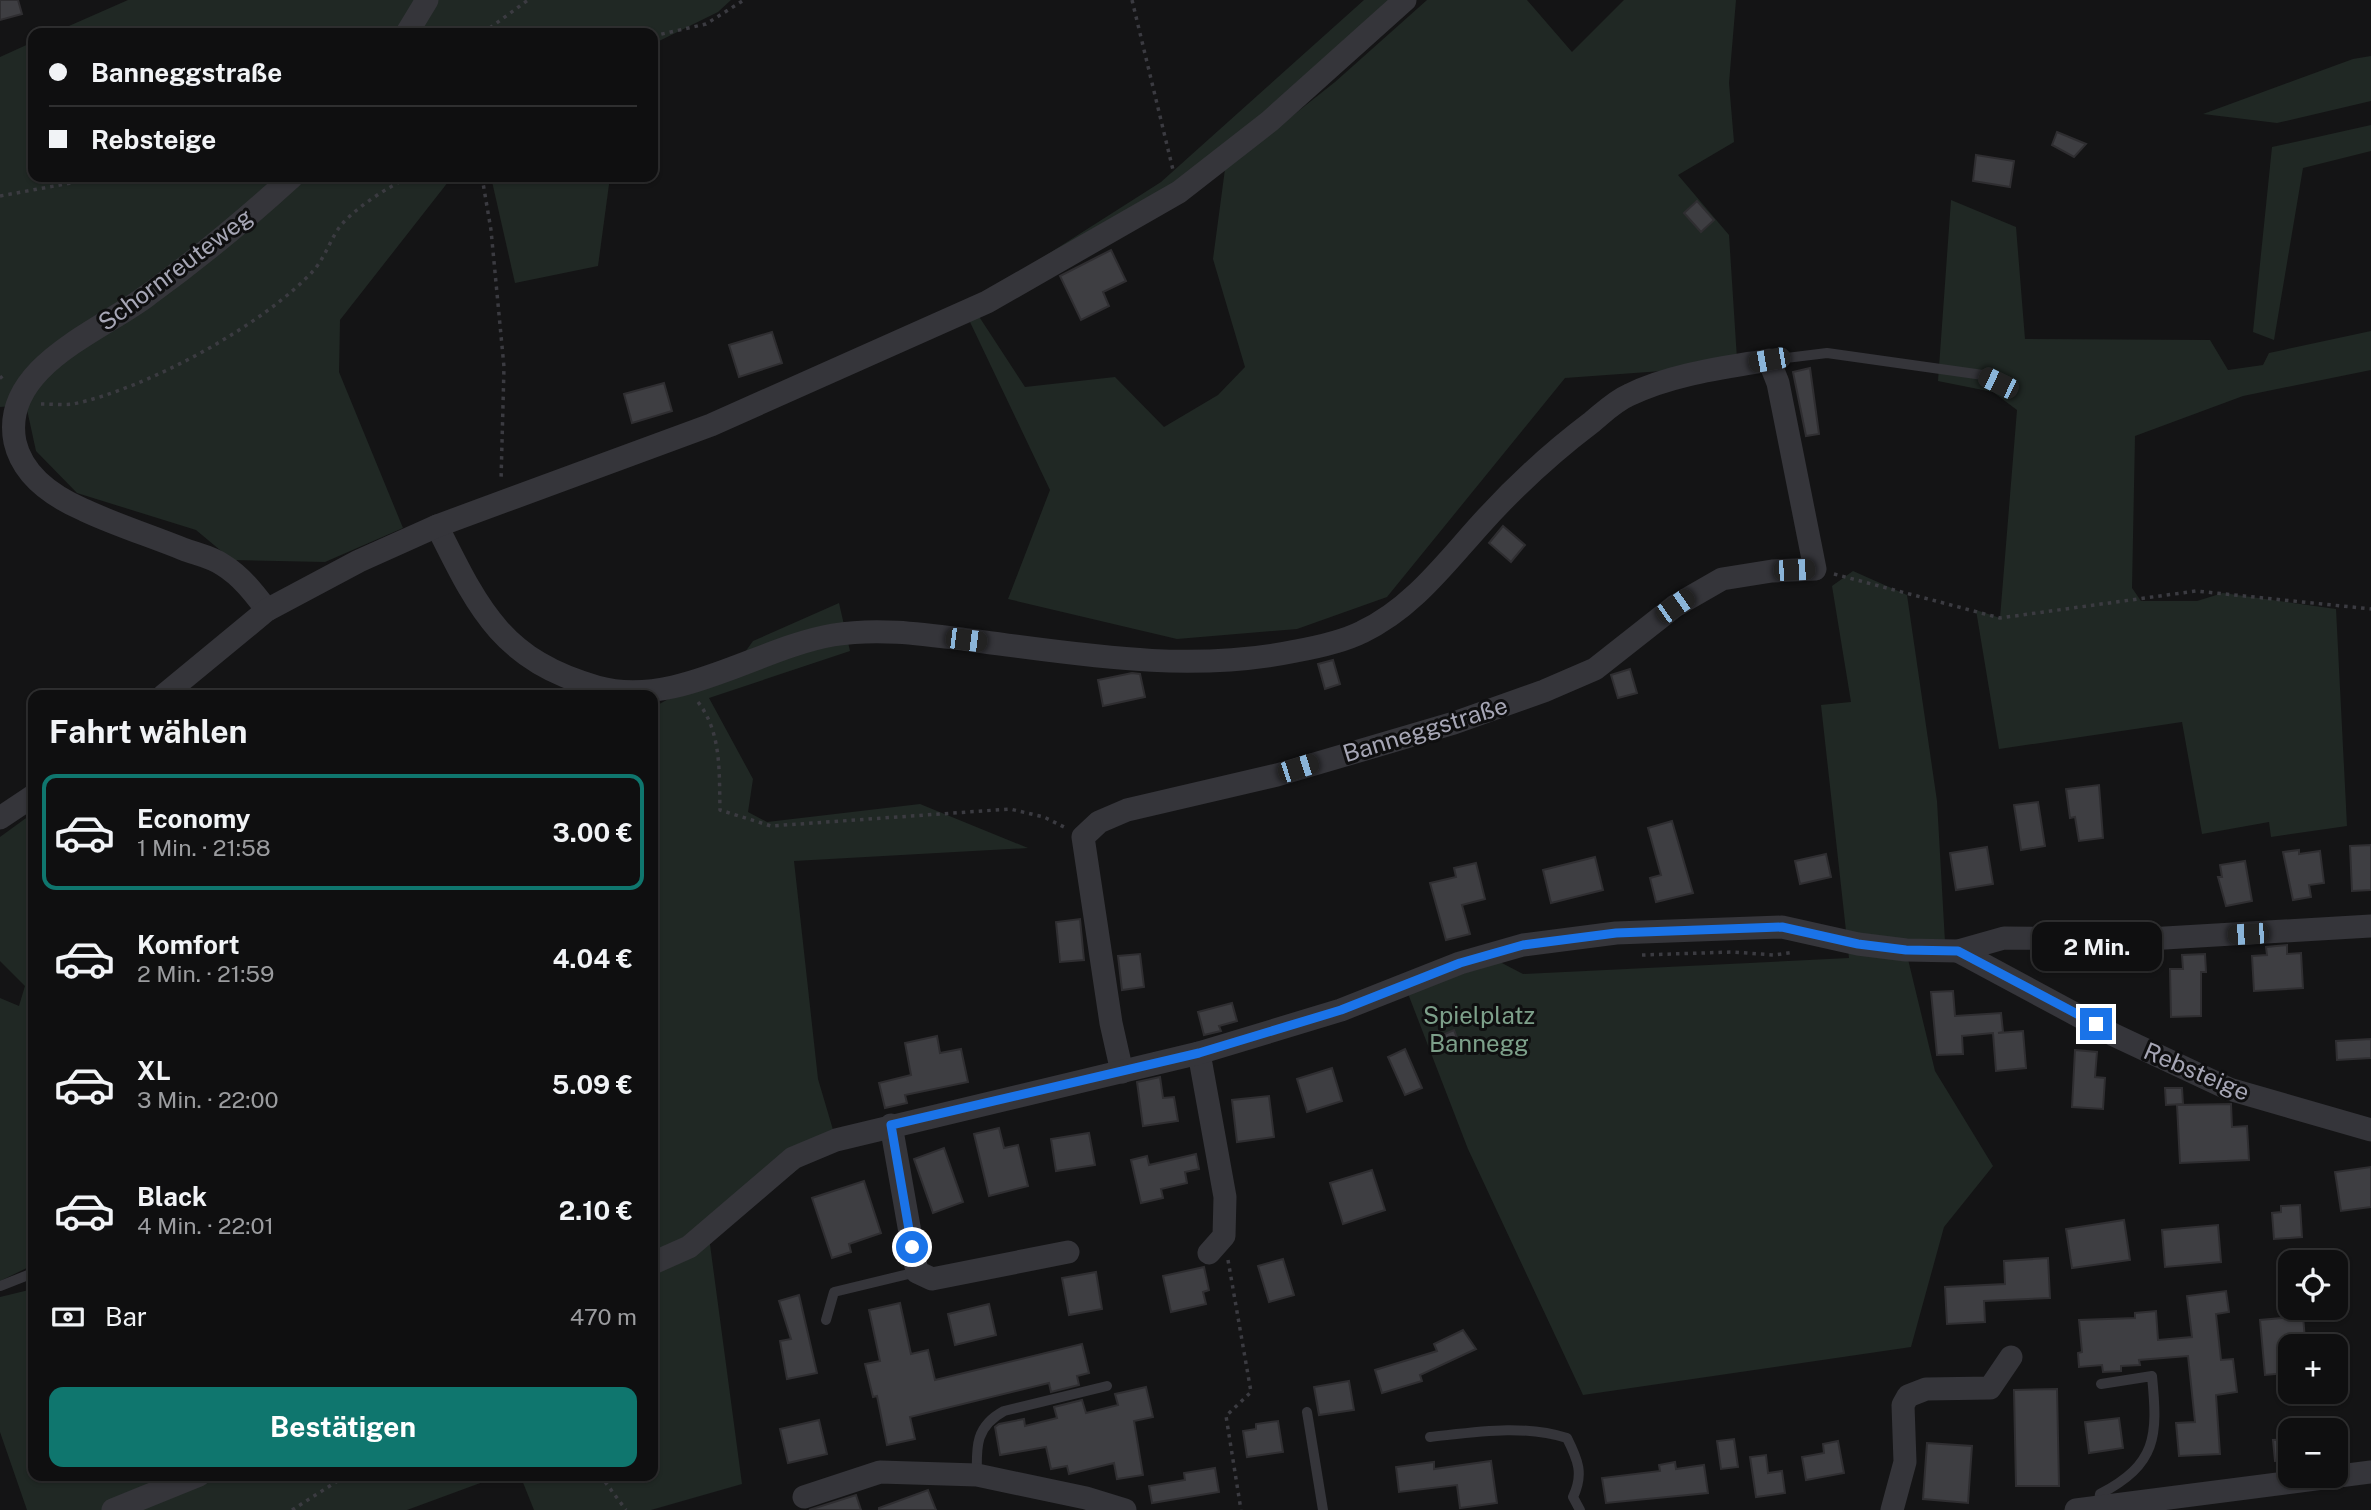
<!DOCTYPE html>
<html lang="de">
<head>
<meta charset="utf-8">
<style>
	body { margin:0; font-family:"Public Sans",sans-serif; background:#1d1d1e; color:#f1f3f6; height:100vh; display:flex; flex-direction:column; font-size:26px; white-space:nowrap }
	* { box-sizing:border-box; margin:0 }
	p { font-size:23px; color:#9b9c9f }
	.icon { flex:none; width:38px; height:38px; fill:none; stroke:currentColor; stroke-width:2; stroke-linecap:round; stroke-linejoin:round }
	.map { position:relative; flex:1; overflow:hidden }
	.sheet { position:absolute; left:28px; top:690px; width:630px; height:791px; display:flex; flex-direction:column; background:#0f0f10; border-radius:14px; box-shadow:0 2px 5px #0004,0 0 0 2px #2f2f30 }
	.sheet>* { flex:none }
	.top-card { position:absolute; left:28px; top:28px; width:630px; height:154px; border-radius:14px; box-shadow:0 2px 5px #0004,0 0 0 2px #2f2f30; display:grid; align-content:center; height:154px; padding:0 21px; background:#0f0f10 }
	.fabs { position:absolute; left:2278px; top:1250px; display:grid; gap:14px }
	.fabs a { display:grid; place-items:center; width:70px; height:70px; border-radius:14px; background:#0f0f10; box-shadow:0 2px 5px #0004,0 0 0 2px #2f2f30; font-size:35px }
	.end { position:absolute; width:32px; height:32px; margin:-16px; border:9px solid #1a73e8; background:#fff; box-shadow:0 0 0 4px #fff }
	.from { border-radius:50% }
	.bubble { position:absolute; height:49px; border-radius:14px; background:#0f0f10; box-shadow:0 2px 5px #0004,0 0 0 2px #2f2f30; font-size:23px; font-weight:700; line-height:49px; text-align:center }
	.car { position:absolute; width:21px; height:42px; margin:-21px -10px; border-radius:9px; box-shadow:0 0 5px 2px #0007; background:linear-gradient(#222 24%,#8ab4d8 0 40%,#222 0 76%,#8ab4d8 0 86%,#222 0) }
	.top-card b { display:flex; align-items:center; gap:24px; height:66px; font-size:26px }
	.top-card b+b { border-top:2px solid #2f2f30 }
	.top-card i { width:18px; height:18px; background:#f1f3f6 }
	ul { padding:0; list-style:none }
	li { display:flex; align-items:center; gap:21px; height:116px; margin:0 14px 10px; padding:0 7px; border:4px solid transparent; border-radius:14px }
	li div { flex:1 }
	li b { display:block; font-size:26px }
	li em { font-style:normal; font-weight:700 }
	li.selected { border-color:#0f766e }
	li>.icon { width:63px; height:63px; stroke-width:1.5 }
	h2 { padding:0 21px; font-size:32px; line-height:84px }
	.pay { display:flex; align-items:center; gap:18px; height:77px; padding:0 21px; font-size:26px }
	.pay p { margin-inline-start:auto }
	.cta { display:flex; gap:14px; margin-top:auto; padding:14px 21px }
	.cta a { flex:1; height:80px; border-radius:14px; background:#0f766e; color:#fff; font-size:28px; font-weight:700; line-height:80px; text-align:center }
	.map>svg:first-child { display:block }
	.green { fill:#202824 }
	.building { fill:#3e3e42; stroke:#2f2e31; stroke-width:2 }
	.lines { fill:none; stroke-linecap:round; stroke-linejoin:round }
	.path { stroke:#3b3b41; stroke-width:3.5; stroke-dasharray:3.5 5; stroke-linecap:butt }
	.lane { stroke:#35353a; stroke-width:10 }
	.street { stroke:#35353a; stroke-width:23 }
	.route { stroke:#1a73e8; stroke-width:9 }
	.labels { text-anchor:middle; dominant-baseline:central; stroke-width:6; stroke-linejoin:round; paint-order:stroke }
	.street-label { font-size:24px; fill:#a6a6b5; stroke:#0f0f10 }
	.park-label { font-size:24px; fill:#7da08a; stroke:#0f0f10 }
</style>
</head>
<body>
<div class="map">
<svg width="2371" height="1510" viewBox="0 0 2371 1510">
	<rect width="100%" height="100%" fill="#141415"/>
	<g class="green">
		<polygon points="128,0 731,0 718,12 653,44 653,33 53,33"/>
		<polygon points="1364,0 1399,0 1181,182 1012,277 1161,182"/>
		<polygon points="1427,0 1527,0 1572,52 1624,0 1736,0 1729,83 1734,142 1678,175 1729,235 1737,359 1662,371 1565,378 1387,597 1297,629 1177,639 1008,599 1050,490 970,322 978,315 1025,387 1115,377 1164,427 1218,395 1245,367 1213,259 1225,169 1335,82"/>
		<polygon points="33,42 33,177 452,177 340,320 339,372 403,528 325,562 232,560 196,530 77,493 36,451 26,405 0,407 0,57"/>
		<polygon points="2371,56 2371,101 2277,123 2203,114 2353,59"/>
		<polygon points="2371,125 2371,151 2303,168 2274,340 2253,332 2272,147"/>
		<polygon points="491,177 610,177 598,266 515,283"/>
		<polygon points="1951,200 2016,227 2025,339 2210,340 2228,370 2263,365 2269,353 2371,331 2371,370 2243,396 2135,436 2132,588 2141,601 2197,601 2223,593 2336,609 2347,826 2271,837 2269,822 2202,834 2182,722 1999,749 1976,610 2000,618 2017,410 1993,392 1938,381"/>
		<polygon points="1853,571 1907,595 1937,801 1945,942 1906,951 1935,1071 1993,1166 1944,1227 1911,1347 1583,1395 1468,1149 1407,991 1500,962 1523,974 1849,958 1821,705 1851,702 1832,586"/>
		<polygon points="839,603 850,651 709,698 753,779 748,812 767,822 920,804 1028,848 794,861 818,1079 836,1140 709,1237 742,1484 651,1510 534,1510 520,1475 653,1475 654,707 740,659 753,641"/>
		<polygon points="33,813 33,1265 0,1281 0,998 19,1006 25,986 0,961 0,837"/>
		<polygon points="33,1289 33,1475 502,1475 407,1510 27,1510 0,1432 0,1297"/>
	</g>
	<g class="building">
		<polygon points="0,0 18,0 22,14 0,20"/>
		<polygon points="2057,132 2086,144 2074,157 2052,145"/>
		<polygon points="1976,155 2014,161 2010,187 1973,181"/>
		<polygon points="1697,201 1714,220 1701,232 1684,213"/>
		<polygon points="1111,250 1126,281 1103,292 1109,306 1081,320 1060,276"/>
		<polygon points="772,332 782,363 739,377 729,345"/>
		<polygon points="1810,368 1819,434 1806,436 1793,372"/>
		<polygon points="664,383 672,411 632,423 624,394"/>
		<polygon points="1503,526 1525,545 1511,562 1489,543"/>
		<polygon points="1333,660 1340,684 1325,689 1318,664"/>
		<polygon points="1630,669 1637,693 1618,698 1611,675"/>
		<polygon points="1132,673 1140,674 1145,697 1103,706 1098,680"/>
		<polygon points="2099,785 2103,838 2079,841 2075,817 2070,818 2066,789"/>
		<polygon points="2038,802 2045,846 2021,850 2014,805"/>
		<polygon points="1672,821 1693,893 1656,902 1650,878 1661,875 1648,828"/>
		<polygon points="2371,845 2371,890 2352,891 2350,846"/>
		<polygon points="1987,847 1993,884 1956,890 1950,853"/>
		<polygon points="2299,850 2299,854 2320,851 2324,883 2309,885 2311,897 2293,900 2283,852"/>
		<polygon points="1826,854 1831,877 1800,884 1795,861"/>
		<polygon points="1595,857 1603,890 1551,903 1543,870"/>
		<polygon points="2245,861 2252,901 2226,906 2218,877 2222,877 2220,865"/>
		<polygon points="1476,863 1485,899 1462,905 1470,934 1446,940 1430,883 1456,877 1454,868"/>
		<polygon points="1080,919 1084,960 1060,962 1056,922"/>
		<polygon points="2287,945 2287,954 2301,953 2303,988 2254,991 2252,956 2267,955 2266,947"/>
		<polygon points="1140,954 1144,987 1122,990 1118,956"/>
		<polygon points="2205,954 2206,972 2201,972 2201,1016 2171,1017 2170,969 2183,969 2182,955"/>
		<polygon points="1953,991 1955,1016 2001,1013 2003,1032 1998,1033 2023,1031 2026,1068 1996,1071 1993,1033 1962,1036 1963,1054 1937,1055 1931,992"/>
		<polygon points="1232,1003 1237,1021 1219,1026 1221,1031 1204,1035 1198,1012"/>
		<polygon points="1454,1030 1460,1046 1446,1052 1440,1036"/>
		<polygon points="937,1036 940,1053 961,1049 968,1082 905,1095 907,1103 885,1108 879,1083 911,1075 905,1043"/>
		<polygon points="2371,1039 2371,1058 2337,1060 2336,1041"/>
		<polygon points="1405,1049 1422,1088 1405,1095 1388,1057"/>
		<polygon points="2075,1050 2097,1052 2095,1077 2105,1078 2103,1109 2072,1107"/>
		<polygon points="1332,1068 1342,1101 1307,1112 1297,1079"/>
		<polygon points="1160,1077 1163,1098 1174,1097 1178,1121 1143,1126 1137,1082"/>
		<polygon points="2165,1088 2182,1088 2183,1104 2166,1105"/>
		<polygon points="1269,1096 1274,1137 1237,1142 1232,1100"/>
		<polygon points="2231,1104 2232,1127 2247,1126 2249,1160 2180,1163 2177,1105"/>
		<polygon points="999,1128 1004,1148 1018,1145 1028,1186 989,1196 974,1134"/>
		<polygon points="1089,1133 1095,1165 1056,1171 1051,1139"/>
		<polygon points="944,1148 963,1202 933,1213 914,1159"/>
		<polygon points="1196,1154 1199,1169 1185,1172 1187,1183 1161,1189 1163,1198 1141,1203 1131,1160 1147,1156 1149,1165"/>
		<polygon points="2371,1167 2371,1207 2341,1211 2335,1172"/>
		<polygon points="1372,1170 1385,1210 1343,1224 1330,1183"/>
		<polygon points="864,1181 881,1233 849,1244 851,1252 832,1258 812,1198"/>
		<polygon points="2300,1205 2302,1237 2274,1239 2272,1213 2281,1212 2281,1206"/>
		<polygon points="2124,1220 2130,1260 2072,1268 2066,1229"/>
		<polygon points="2218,1225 2221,1262 2165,1267 2162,1230"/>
		<polygon points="2048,1258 2050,1298 1984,1301 1985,1322 1947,1324 1945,1287 2005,1284 2004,1261"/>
		<polygon points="1283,1259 1294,1295 1269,1302 1258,1266"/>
		<polygon points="1204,1267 1209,1290 1203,1292 1206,1304 1171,1312 1163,1276"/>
		<polygon points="1096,1272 1102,1309 1069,1315 1062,1278"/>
		<polygon points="2226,1291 2229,1312 2216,1314 2221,1360 2233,1359 2237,1392 2216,1395 2220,1454 2179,1456 2176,1423 2195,1422 2188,1356 2139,1360 2140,1365 2121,1366 2121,1371 2103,1372 2102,1365 2079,1367 2078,1353 2082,1352 2079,1320 2135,1318 2135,1313 2156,1311 2158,1340 2192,1337 2187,1296"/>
		<polygon points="799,1295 817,1373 787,1379 780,1341 791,1339 779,1301"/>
		<polygon points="900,1303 911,1354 928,1350 935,1380 1082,1344 1089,1373 1077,1376 1079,1385 1051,1392 1049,1383 910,1417 915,1439 887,1445 877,1396 873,1397 865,1364 880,1361 869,1310"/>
		<polygon points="989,1304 996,1335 955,1345 948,1314"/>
		<polygon points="2303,1316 2305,1340 2283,1342 2286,1373 2265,1375 2260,1320"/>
		<polygon points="1463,1330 1476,1349 1420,1375 1422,1381 1382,1393 1375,1370 1437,1351 1434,1344"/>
		<polygon points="1349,1381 1354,1410 1319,1415 1314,1387"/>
		<polygon points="1146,1387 1153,1417 1134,1421 1143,1475 1117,1479 1114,1463 1069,1474 1067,1466 1051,1469 1046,1447 1000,1455 995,1427 999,1424 1024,1419 1025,1426 1057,1418 1054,1407 1082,1400 1086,1413 1118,1405 1115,1394"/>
		<polygon points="2057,1389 2059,1486 2016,1486 2014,1390"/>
		<polygon points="2119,1418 2123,1448 2089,1453 2085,1422"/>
		<polygon points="819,1420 827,1454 788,1463 780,1429"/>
		<polygon points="1278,1421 1283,1452 1247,1457 1243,1431 1256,1429 1256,1424"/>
		<polygon points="1734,1439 1738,1467 1721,1469 1717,1441"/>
		<polygon points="2291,1439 2291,1460 2275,1461 2273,1440"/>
		<polygon points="1838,1441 1844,1473 1806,1480 1802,1457 1824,1453 1823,1444"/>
		<polygon points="1927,1443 1972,1446 1968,1503 1923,1499"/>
		<polygon points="1766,1455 1768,1473 1782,1471 1785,1493 1756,1497 1750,1457"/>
		<polygon points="1491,1461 1497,1503 1460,1508 1457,1485 1399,1492 1396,1467 1434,1462 1434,1469"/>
		<polygon points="1675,1462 1676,1469 1704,1465 1708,1493 1606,1503 1602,1478 1660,1471 1659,1465"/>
		<polygon points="1215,1468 1219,1492 1152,1503 1149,1486 1185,1480 1184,1473"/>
		<polygon points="928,1490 936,1510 879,1510 879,1508"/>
		<polygon points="856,1495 861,1510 809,1510"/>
	</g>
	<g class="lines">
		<g class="path">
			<polyline points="1132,0 1173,170"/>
			<polyline points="483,33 528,0"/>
			<polyline points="653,36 706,24 744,0"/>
			<polyline points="482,177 491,230 504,367 501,481"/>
			<polyline points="0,196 103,177"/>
			<polyline points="0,376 5,382"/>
			<path d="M41,404c10,0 22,1 32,0 73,-15 191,-79 241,-134 12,-14 17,-33 28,-46 17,-19 44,-35 66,-47"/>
			<polyline points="1834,574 2000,618 2196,591 2371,609"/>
			<path d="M698,702c24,31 21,71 22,108l51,16 239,-17 34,8 22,11"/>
			<polyline points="1642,955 1732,952 1774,955 1794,952"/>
			<polyline points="1228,1260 1251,1392 1226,1416 1241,1510"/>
			<polyline points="600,1475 626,1510"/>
			<polyline points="292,1510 347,1475"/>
		</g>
		<g class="lane">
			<polyline points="1770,360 1827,353 1983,375 1998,383"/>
			<polyline points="0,1286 33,1273"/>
			<polyline points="826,1320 834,1292 917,1272"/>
			<polyline points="1307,1412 1323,1510"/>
			<path d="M1430,1437c46,-5 92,-13 137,1 11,22 17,36 6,59l7,13"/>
			<path d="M977,1475c-1,-29 -1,-49 27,-64l103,-25"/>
			<path d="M2098,1507l2,-13c57,-30 58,-57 52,-118l-51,8"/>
		</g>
		<g class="street">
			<polyline points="407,33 427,0"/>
			<path d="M437,526c41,82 64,134 160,161 79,22 160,-39 236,-52 48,-8 96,0 144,6 107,14 212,32 319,10 22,-4 46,-9 66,-19 49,-23 82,-67 118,-107 34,-38 71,-72 112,-103 11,-9 23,-21 37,-27 43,-21 94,-27 140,-35l9,23 37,186 -43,2 -50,8 -47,27 -80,63 -51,22 -90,32 -177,52 -150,35 -28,12 -16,15 28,186 11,49"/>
			<path d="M267,610c-13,-17 -26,-34 -44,-45 -11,-8 -27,-11 -40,-16 -32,-13 -67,-24 -99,-39 -30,-13 -61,-33 -69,-68 -15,-75 86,-111 133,-147 51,-37 98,-76 144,-118"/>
			<polyline points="164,695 267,610 359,561 437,526 711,425 987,302 1179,192 1270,121 1405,0"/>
			<polyline points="0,818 33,796"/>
			<polyline points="1958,951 2114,1035 2229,1089 2371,1130"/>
			<polyline points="1199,1053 1225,1197 1224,1236 1209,1253"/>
			<polyline points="891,1125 917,1272 932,1279 1068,1252"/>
			<polyline points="653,1263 689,1247 793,1158 836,1140 1199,1053 1341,1010 1460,963 1523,945 1616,933 1782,927 1858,944 1906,950 1958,951 2004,938 2148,939 2371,926"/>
			<polyline points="804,1497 880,1472 977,1475 1086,1498 1125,1510"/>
			<polyline points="113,1510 199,1475"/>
			<polyline points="1892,1510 1905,1462 1903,1405 1908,1396 1926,1389 1990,1388 2011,1357"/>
			<polyline points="2076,1510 2371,1472"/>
		</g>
	</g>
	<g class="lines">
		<polyline class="route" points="912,1247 891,1125 1199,1053 1341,1010 1460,963 1523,945 1616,933 1782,927 1858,944 1906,950 1958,951 2096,1024"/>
	</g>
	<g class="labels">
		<g class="street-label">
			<text transform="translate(175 269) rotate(-37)">Schornreuteweg</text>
			<text transform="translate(1425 729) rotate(-17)">Banneggstraße</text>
			<text transform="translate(2197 1071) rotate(23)">Rebsteige</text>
		</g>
		<g class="park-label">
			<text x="1479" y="1015">Spielplatz<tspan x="1479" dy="28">Bannegg</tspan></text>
		</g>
	</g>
</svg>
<div class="fabs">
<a><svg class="icon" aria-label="locate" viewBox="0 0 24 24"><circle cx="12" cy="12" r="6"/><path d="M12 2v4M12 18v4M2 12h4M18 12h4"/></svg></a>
<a>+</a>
<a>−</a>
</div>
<i class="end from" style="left:912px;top:1247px"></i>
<i class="end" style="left:2096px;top:1024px"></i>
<div class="bubble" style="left:2032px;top:922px;width:130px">2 Min.</div>
<i class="car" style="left:1769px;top:360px;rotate:260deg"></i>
<i class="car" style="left:1998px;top:383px;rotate:296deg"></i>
<i class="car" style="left:1794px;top:570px;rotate:88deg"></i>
<i class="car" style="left:1675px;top:606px;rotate:55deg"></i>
<i class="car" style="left:966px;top:640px;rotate:97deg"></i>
<i class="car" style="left:1298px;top:768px;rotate:72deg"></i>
<i class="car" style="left:2248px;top:934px;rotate:267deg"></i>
<div class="top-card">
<b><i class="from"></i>Banneggstraße</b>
<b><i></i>Rebsteige</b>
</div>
<section class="sheet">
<h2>Fahrt wählen</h2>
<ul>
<li class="selected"><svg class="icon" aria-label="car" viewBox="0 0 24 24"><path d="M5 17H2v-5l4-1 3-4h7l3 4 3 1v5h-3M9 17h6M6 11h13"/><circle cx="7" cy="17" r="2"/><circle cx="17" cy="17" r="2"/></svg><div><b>Economy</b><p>1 Min. · 21:58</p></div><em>3.00 €</em></li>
<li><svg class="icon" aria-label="car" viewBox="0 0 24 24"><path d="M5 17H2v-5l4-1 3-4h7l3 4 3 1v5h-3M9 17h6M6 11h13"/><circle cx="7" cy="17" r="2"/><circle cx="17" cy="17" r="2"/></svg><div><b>Komfort</b><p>2 Min. · 21:59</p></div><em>4.04 €</em></li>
<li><svg class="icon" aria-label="car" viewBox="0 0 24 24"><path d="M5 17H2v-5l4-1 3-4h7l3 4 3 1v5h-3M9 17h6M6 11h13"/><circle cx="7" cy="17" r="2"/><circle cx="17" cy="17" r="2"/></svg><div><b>XL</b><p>3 Min. · 22:00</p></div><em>5.09 €</em></li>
<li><svg class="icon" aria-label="car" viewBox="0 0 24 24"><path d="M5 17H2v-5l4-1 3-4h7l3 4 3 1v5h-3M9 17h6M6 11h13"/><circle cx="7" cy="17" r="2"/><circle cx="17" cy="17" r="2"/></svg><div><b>Black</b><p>4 Min. · 22:01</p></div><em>2.10 €</em></li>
</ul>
<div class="pay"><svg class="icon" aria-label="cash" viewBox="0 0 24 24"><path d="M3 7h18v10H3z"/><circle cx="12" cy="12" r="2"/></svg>Bar<p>470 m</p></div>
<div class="cta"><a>Bestätigen</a></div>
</section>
</div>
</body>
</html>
